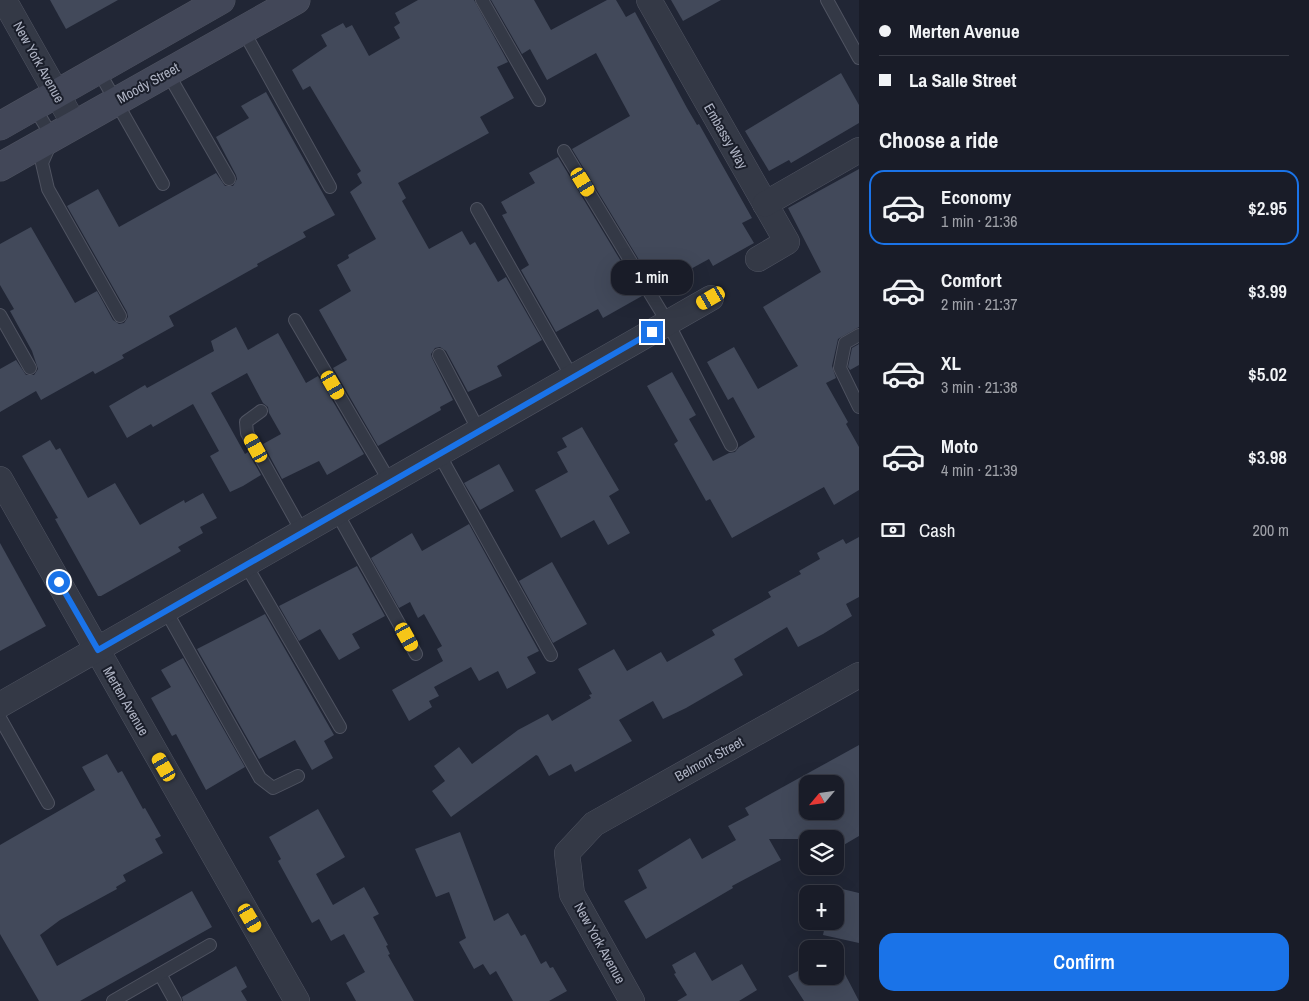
<!DOCTYPE html>
<html lang="en">
<head>
<meta charset="utf-8">
<style>
	body { margin:0; font-family:"Archivo Narrow",sans-serif; background:#262934; color:#f1f3f6; height:100vh; display:flex; flex-direction:column; font-size:19px; white-space:nowrap }
	* { box-sizing:border-box; margin:0 }
	p { font-size:16px; color:#9fa1a8 }
	.icon { flex:none; width:28px; height:28px; fill:none; stroke:currentColor; stroke-width:2; stroke-linecap:round; stroke-linejoin:round }
	.map { position:relative; flex:1; overflow:hidden }
	.drawer { display:flex; flex-direction:column; background:#191c28; width:450px }
	.drawer>* { flex:none }
	.hud { display:grid; align-content:center; height:110px; padding:0 20px; background:#191c28 }
	.needle { width:32px; rotate:241deg }
	.fabs { position:absolute; left:799px; top:775px; display:grid; gap:10px }
	.fabs a { display:grid; place-items:center; width:45px; height:45px; border-radius:10px; background:#191c28; box-shadow:0 5px 20px #0002,0 0 0 1px #373a45; font-size:25px }
	.end { position:absolute; width:22px; height:22px; margin:-11px; border:6px solid #1a73e8; background:#fff; box-shadow:0 0 0 2px #fff }
	.from { border-radius:50% }
	.bubble { position:absolute; height:35px; border-radius:15px; background:#191c28; box-shadow:0 5px 20px #0002,0 0 0 1px #373a45; font-size:16px; font-weight:600; line-height:35px; text-align:center }
	.car { position:absolute; width:15px; height:30px; margin:-15px -8px; border-radius:6px; box-shadow:0 0 4px 1px #0007; background:linear-gradient(#f5c518 24%,#345 0 40%,#f5c518 0 76%,#345 0 86%,#f5c518 0) }
	.hud b { display:flex; align-items:center; gap:18px; height:48px; font-size:19px }
	.hud b+b { border-top:1px solid #373a45 }
	.hud i { width:12px; height:12px; background:#f1f3f6 }
	ul { padding:0; list-style:none }
	li { display:flex; align-items:center; gap:15px; height:75px; margin:0 10px 8px; padding:0 10px; border:2px solid transparent; border-radius:15px }
	li div { flex:1 }
	li b { display:block; font-size:19px }
	li em { font-style:normal; font-weight:600 }
	li.current { border-color:#1a73e8 }
	li>.icon { width:45px; height:45px; stroke-width:1.5 }
	h2 { padding:0 20px; font-size:22px; line-height:60px }
	.pay { display:flex; align-items:center; gap:12px; height:55px; padding:0 20px; font-size:19px }
	.pay p { margin-inline-start:auto }
	.cta { display:flex; gap:10px; margin-top:auto; padding:10px 20px }
	.cta a { flex:1; height:58px; border-radius:15px; background:#1a73e8; color:#fff; font-size:20px; font-weight:600; line-height:58px; text-align:center }
	main { display:flex; flex:1; min-height:0 }
	.map>svg:first-child { display:block }
	.building { fill:#42495a; fill-rule:evenodd }
	.lines { fill:none; stroke-linecap:round; stroke-linejoin:round }
	.service-casing { stroke:#4f5361; stroke-width:14 }
	.minor-casing { stroke:#4f5361; stroke-width:26 }
	.secondary-casing { stroke:#4f5361; stroke-width:29 }
	.service { stroke:#343946; stroke-width:12 }
	.minor { stroke:#343946; stroke-width:25 }
	.secondary { stroke:#424758; stroke-width:28 }
	.route { stroke:#1a73e8; stroke-width:6 }
	.labels { text-anchor:middle; dominant-baseline:central; stroke-width:4; stroke-linejoin:round; paint-order:stroke }
	.street-label { font-size:14px; fill:#aeb3c3; stroke:#1a1e2a }
</style>
</head>
<body>
<main>
<div class="map">
<svg width="859" height="1001" viewBox="0 0 859 1001">
	<rect width="100%" height="100%" fill="#212635"/>
	<g class="building">
		<polygon points="50,0 118,0 66,29"/>
		<polygon points="418,0 474,0 508,62 497,67 514,98 480,117 489,133 398,183 406,198 402,201 429,249 462,231 470,245 475,242 498,282 506,277 542,340 497,366 502,376 468,392 446,351 440,347 435,348 431,354 432,358 453,400 440,407 441,410 378,446 333,368 347,360 319,310 351,291 337,265 349,258 348,255 376,239 350,192 362,183 357,174 361,171 310,86 303,90 292,70 327,46 321,35 343,23 346,28 352,25 369,56 400,38 394,27 400,23 395,13"/>
		<polygon points="491,0 534,0 551,30 607,0 616,0 626,17 635,12 687,108 697,125 699,124 752,218 742,223 754,243 713,266 709,259 656,288 572,149 630,116 596,53 547,80 530,49 522,54"/>
		<polygon points="671,0 721,0 683,21"/>
		<polygon points="841,73 859,105 859,123 791,163 789,160 769,171 745,131"/>
		<polygon points="266,92 335,215 303,232 306,237 257,264 258,266 169,316 174,326 122,355 124,358 95,374 93,371 41,400 36,391 0,412 0,369 16,360 26,375 34,375 38,369 32,351 10,311 14,309 0,285 0,244 31,227 75,303 97,291 113,320 119,324 124,323 128,317 127,312 67,206 98,189 119,227 216,173 225,186 233,186 237,179 236,175 216,137 249,118 241,106"/>
		<polygon points="558,157 642,296 603,318 598,309 556,332 521,270 529,265 502,215 507,213 501,202 535,183 529,173"/>
		<polygon points="859,169 859,327 838,339 832,366 836,378 826,383 848,422 846,424 859,447 859,490 834,505 824,487 732,538 710,499 706,501 674,444 678,441 647,386 672,372 696,415 689,419 713,461 729,453 735,452 739,447 755,437 733,397 728,400 707,362 734,347 758,389 798,366 763,307 821,272 788,208"/>
		<polygon points="236,327 248,350 278,333 306,383 318,376 364,454 327,475 319,461 282,479 263,444 281,434 269,413 268,407 263,403 247,373 211,393 245,454 248,452 261,475 243,486 230,492 210,456 219,451 193,404 153,427 151,424 127,438 109,406 145,385 147,388 214,351 211,341"/>
		<polygon points="859,344 859,365 850,370 848,367 852,348"/>
		<polygon points="582,427 619,490 609,496 630,533 608,545 594,520 561,538 535,490 568,472 557,452 567,447 562,438"/>
		<polygon points="50,440 56,450 60,448 88,498 115,483 140,525 184,500 185,503 203,493 217,518 200,527 203,533 178,547 181,551 101,596 98,596 55,519 58,518 22,456"/>
		<polygon points="499,464 514,491 480,510 464,483"/>
		<polygon points="469,524 539,651 527,657 536,673 507,689 498,671 479,681 471,667 434,687 439,696 429,701 432,707 409,721 392,690 443,661 437,649 442,646 424,614 418,618 410,602 399,608 371,558 412,533 422,551"/>
		<polygon points="859,537 859,597 846,604 852,616 823,634 798,647 787,627 734,659 743,675 686,708 663,719 653,701 619,720 632,741 575,772 571,764 549,776 538,756 536,755 451,817 432,791 445,781 434,766 459,747 472,764 518,730 548,714 552,721 591,698 589,695 592,694 578,669 614,649 627,671 661,652 667,662 715,635 712,630 771,597 768,592 801,574 799,571 820,559 817,553 843,539 846,544"/>
		<polygon points="0,543 46,626 0,651"/>
		<polygon points="552,562 587,624 553,643 519,581"/>
		<polygon points="357,566 385,616 352,634 360,648 339,660 320,629 299,641 279,606"/>
		<polygon points="265,614 334,735 324,741 333,758 312,770 295,740 259,759 197,649"/>
		<polygon points="183,658 245,767 206,790 176,734 172,736 151,698 171,687 161,670"/>
		<path d="M859,745v91l-24,14v-11h-66l12,21 -49,26 1,2 -87,51 -22,-38 23,-13 -9,-18 52,-32 12,21 34,-19 -8,-14 21,-11 -4,-7zM808,784h27v27h-27z"/>
		<polygon points="107,754 118,773 122,771 143,809 145,808 161,836 155,839 163,853 123,875 126,881 116,887 117,889 60,920 40,935 57,966 192,891 212,927 80,1001 39,1001 0,934 0,845 95,790 82,767"/>
		<polygon points="318,809 345,857 316,874 333,905 364,887 379,914 373,917 388,945 386,946 390,954 388,955 414,1001 356,1001 346,983 365,972 344,934 331,941 319,919 312,923 278,861 281,859 269,837"/>
		<polygon points="460,832 494,921 508,913 521,936 525,934 541,964 546,961 550,968 553,967 567,991 549,1001 513,1001 496,971 490,975 483,964 474,969 459,942 466,938 449,892 436,897 415,849"/>
		<polygon points="834,887 859,893 859,943 823,935 826,921 835,921"/>
		<polygon points="695,952 712,981 742,964 757,990 739,1001 677,1001 687,995 674,974 676,973 672,965"/>
		<polygon points="835,955 859,1001 804,1001 788,976 808,966 808,976 835,976"/>
		<polygon points="236,966 247,987 241,991 247,1001 183,1001 182,997"/>
	</g>
	<g class="lines">
		<defs>
			<g id="service">
				<polyline points="482,0 539,100"/>
				<polyline points="827,0 859,58"/>
				<polyline points="243,30 330,187"/>
				<polyline points="98,70 163,184"/>
				<polyline points="167,72 229,179"/>
				<polyline points="34,107 53,138 42,163 48,189 120,316"/>
				<polyline points="564,151 668,323 731,445"/>
				<polyline points="477,209 572,377"/>
				<polyline points="0,315 30,368"/>
				<polyline points="295,320 390,482"/>
				<polyline points="859,335 845,343 840,368 859,407"/>
				<polyline points="439,355 479,431"/>
				<polyline points="261,411 246,422 247,433 303,533"/>
				<polyline points="439,454 551,655"/>
				<polyline points="337,513 416,654"/>
				<polyline points="246,565 340,727"/>
				<polyline points="166,611 260,778 273,788 298,776"/>
				<polyline points="0,718 48,803"/>
				<polyline points="160,974 175,1001"/>
				<polyline points="113,1001 210,945"/>
			</g>
			<g id="minor">
				<polyline points="4,0 74,124"/>
				<polyline points="649,0 787,242 758,259"/>
				<polyline points="765,204 859,150"/>
				<polyline points="0,479 297,1001"/>
				<polyline points="0,705 711,298"/>
				<polyline points="632,1001 572,894 567,853 594,824 859,675"/>
			</g>
			<g id="secondary">
				<polyline points="0,126 221,0"/>
				<polyline points="0,167 296,0"/>
			</g>
		</defs>
		<use href="#service" class="service-casing"/>
		<use href="#minor" class="minor-casing"/>
		<use href="#secondary" class="secondary-casing"/>
		<use href="#service" class="service"/>
		<use href="#minor" class="minor"/>
		<use href="#secondary" class="secondary"/>
	</g>
	<g class="lines">
		<polyline class="route" points="59,582 98,650 652,332"/>
	</g>
	<g class="labels">
		<g class="street-label">
			<text transform="translate(39 62) rotate(61)">New York Avenue</text>
			<text transform="translate(148 83) rotate(-29)">Moody Street</text>
			<text transform="translate(726 136) rotate(60)">Embassy Way</text>
			<text transform="translate(126 701) rotate(60)">Merten Avenue</text>
			<text transform="translate(709 759) rotate(-29)">Belmont Street</text>
			<text transform="translate(600 943) rotate(61)">New York Avenue</text>
		</g>
	</g>
</svg>
<div class="fabs">
<a><svg class="needle" viewBox="-14 -14 28 28"><path d="M0-13l5 13h-10z" fill="#e53935"/><path d="M0 13l5-13h-10z" fill="#9fa1a8"/></svg></a>
<a><svg class="icon" aria-label="layers" viewBox="0 0 24 24"><path d="M12 4l9 5-9 5-9-5zM3 14l9 5 9-5"/></svg></a>
<a>+</a>
<a>−</a>
</div>
<i class="end from" style="left:59px;top:582px"></i>
<i class="end" style="left:652px;top:332px"></i>
<div class="bubble" style="left:611px;top:260px;width:82px">1 min</div>
<i class="car" style="left:583px;top:182px;rotate:149deg"></i>
<i class="car" style="left:711px;top:298px;rotate:240deg"></i>
<i class="car" style="left:333px;top:385px;rotate:150deg"></i>
<i class="car" style="left:256px;top:448px;rotate:331deg"></i>
<i class="car" style="left:407px;top:637px;rotate:151deg"></i>
<i class="car" style="left:164px;top:767px;rotate:330deg"></i>
<i class="car" style="left:250px;top:918px;rotate:150deg"></i>
</div>
<section class="drawer">
<div class="hud">
<b><i class="from"></i>Merten Avenue</b>
<b><i></i>La Salle Street</b>
</div>
<h2>Choose a ride</h2>
<ul>
<li class="current"><svg class="icon" aria-label="car" viewBox="0 0 24 24"><path d="M5 17H2v-5l4-1 3-4h7l3 4 3 1v5h-3M9 17h6M6 11h13"/><circle cx="7" cy="17" r="2"/><circle cx="17" cy="17" r="2"/></svg><div><b>Economy</b><p>1 min · 21:36</p></div><em>$2.95</em></li>
<li><svg class="icon" aria-label="car" viewBox="0 0 24 24"><path d="M5 17H2v-5l4-1 3-4h7l3 4 3 1v5h-3M9 17h6M6 11h13"/><circle cx="7" cy="17" r="2"/><circle cx="17" cy="17" r="2"/></svg><div><b>Comfort</b><p>2 min · 21:37</p></div><em>$3.99</em></li>
<li><svg class="icon" aria-label="car" viewBox="0 0 24 24"><path d="M5 17H2v-5l4-1 3-4h7l3 4 3 1v5h-3M9 17h6M6 11h13"/><circle cx="7" cy="17" r="2"/><circle cx="17" cy="17" r="2"/></svg><div><b>XL</b><p>3 min · 21:38</p></div><em>$5.02</em></li>
<li><svg class="icon" aria-label="car" viewBox="0 0 24 24"><path d="M5 17H2v-5l4-1 3-4h7l3 4 3 1v5h-3M9 17h6M6 11h13"/><circle cx="7" cy="17" r="2"/><circle cx="17" cy="17" r="2"/></svg><div><b>Moto</b><p>4 min · 21:39</p></div><em>$3.98</em></li>
</ul>
<div class="pay"><svg class="icon" aria-label="cash" viewBox="0 0 24 24"><path d="M3 7h18v10H3z"/><circle cx="12" cy="12" r="2"/></svg>Cash<p>200 m</p></div>
<div class="cta"><a>Confirm</a></div>
</section>
</main>
</body>
</html>
